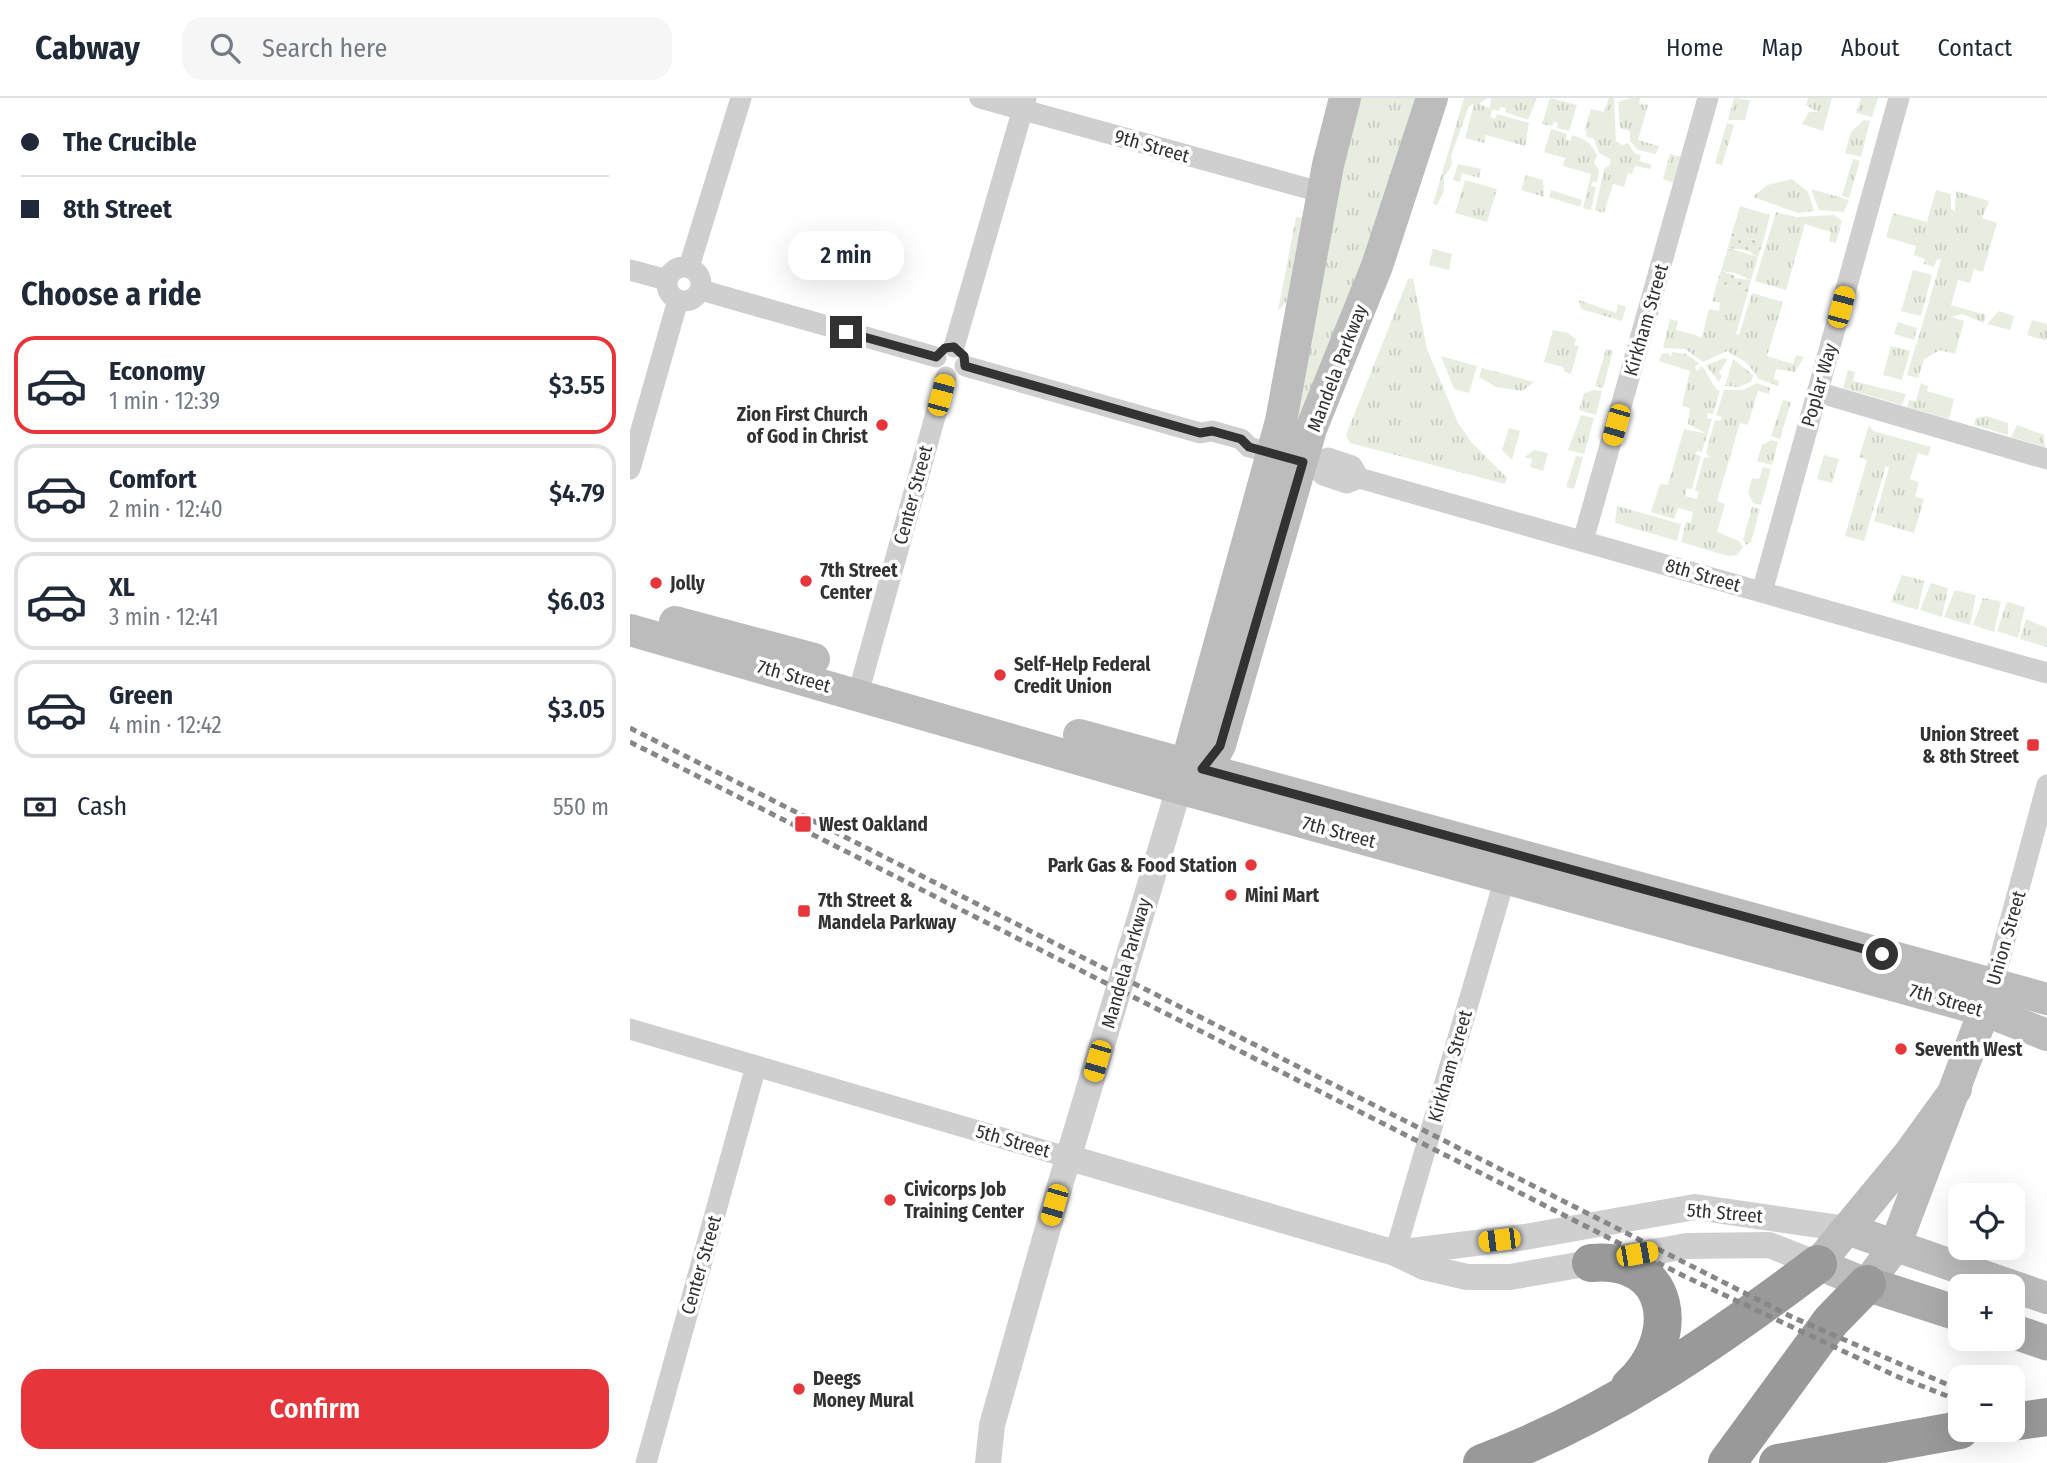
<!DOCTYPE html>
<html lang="en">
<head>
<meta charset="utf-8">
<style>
	body { margin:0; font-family:"Fira Sans Condensed",sans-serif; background:#f6f6f7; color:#1f2937; height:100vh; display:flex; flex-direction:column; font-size:26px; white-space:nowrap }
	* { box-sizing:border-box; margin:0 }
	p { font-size:23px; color:#747a83 }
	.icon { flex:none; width:38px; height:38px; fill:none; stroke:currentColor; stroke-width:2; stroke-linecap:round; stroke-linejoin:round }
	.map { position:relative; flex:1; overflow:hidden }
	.drawer { display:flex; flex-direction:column; background:#fff; width:630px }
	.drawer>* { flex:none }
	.hud { display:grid; align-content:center; height:154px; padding:0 21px; background:#fff }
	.buttons { position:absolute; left:1318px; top:1085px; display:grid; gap:14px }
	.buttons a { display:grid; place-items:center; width:77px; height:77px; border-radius:14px; background:#fff; box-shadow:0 7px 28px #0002; font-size:35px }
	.end { position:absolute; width:32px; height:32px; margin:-16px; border:9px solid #323232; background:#fff; box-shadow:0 0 0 4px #fff }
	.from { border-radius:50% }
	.bubble { position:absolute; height:49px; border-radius:21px; background:#fff; box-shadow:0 7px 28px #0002; font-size:23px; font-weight:600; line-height:49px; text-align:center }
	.car { position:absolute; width:21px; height:42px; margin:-21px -10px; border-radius:9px; box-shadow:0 0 5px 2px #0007; background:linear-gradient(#f5c518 24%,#345 0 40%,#f5c518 0 76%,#345 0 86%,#f5c518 0) }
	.hud b { display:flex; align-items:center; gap:24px; height:66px; font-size:26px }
	.hud b+b { border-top:2px solid #e0e1e3 }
	.hud i { width:18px; height:18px; background:#1f2937 }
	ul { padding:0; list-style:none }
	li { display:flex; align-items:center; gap:21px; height:98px; margin:0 14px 10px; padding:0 7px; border:4px solid #e0e1e3; border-radius:21px }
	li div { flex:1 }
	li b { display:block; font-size:26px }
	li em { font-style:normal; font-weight:600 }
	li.selected { border-color:#e6363b }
	li>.icon { width:63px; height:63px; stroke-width:1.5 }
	h2 { padding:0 21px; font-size:32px; line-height:84px }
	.pay { display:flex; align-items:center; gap:18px; height:77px; padding:0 21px; font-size:26px }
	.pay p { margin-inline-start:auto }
	.cta { display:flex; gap:14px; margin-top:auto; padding:14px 21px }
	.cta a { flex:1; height:80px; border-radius:21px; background:#e6363b; color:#fff; font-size:28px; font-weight:600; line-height:80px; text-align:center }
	header { display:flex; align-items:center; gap:42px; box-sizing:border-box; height:98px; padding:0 35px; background:#fff; border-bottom:2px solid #e0e1e3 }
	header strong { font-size:33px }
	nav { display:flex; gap:38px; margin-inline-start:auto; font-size:24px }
	.search { width:490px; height:63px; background:#f6f6f7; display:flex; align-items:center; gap:18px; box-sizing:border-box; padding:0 24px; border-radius:21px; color:#747a83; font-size:26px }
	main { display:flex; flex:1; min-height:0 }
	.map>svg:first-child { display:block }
	.grass { fill:url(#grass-tufts) }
	.garden { fill:url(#garden-dots) }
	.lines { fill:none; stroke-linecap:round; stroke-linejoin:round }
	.minor { stroke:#cfcfcf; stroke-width:21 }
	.tertiary { stroke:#cfcfcf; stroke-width:26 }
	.secondary { stroke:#bcbcbc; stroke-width:32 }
	.primary { stroke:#aaa; stroke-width:35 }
	.motorway { stroke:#999; stroke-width:38 }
	.rail { stroke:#878787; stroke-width:5; stroke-dasharray:7 5; stroke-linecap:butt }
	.motorway-bridge { stroke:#999; stroke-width:38 }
	.route { stroke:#323232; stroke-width:9 }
	.poi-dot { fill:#e6363b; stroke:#fff; stroke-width:2.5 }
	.labels { text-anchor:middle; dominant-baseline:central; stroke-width:7; stroke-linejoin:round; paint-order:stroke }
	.street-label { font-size:19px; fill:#323232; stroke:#fff }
	.poi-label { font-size:19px; font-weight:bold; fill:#323232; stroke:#fff; text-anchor:start }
</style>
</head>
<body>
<header>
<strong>Cabway</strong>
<div class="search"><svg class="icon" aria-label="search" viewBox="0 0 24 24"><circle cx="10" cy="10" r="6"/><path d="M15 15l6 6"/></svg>Search here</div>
<nav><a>Home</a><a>Map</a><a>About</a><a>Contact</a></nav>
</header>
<main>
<section class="drawer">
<div class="hud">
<b><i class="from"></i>The Crucible</b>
<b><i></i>8th Street</b>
</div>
<h2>Choose a ride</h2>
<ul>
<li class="selected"><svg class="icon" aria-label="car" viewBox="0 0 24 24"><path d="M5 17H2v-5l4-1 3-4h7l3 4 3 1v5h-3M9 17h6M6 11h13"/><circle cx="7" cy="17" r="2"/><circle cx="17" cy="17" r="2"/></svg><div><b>Economy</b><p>1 min · 12:39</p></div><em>$3.55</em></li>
<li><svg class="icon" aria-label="car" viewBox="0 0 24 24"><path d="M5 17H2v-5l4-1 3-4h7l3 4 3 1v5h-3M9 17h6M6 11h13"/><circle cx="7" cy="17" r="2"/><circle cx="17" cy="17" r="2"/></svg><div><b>Comfort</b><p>2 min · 12:40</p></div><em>$4.79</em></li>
<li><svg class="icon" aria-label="car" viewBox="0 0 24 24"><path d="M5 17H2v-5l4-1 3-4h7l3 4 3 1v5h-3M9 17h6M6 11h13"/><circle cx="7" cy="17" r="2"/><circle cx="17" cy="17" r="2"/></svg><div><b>XL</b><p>3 min · 12:41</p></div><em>$6.03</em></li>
<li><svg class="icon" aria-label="car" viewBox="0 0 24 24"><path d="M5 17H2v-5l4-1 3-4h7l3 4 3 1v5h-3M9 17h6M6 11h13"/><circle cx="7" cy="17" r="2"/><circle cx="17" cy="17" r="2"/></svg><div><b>Green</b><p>4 min · 12:42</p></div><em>$3.05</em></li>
</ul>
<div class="pay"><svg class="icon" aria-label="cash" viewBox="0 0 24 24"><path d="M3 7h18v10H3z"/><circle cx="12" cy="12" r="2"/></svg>Cash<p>550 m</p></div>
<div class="cta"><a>Confirm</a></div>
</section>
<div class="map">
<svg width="1417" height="1365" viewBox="0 0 1417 1365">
	<defs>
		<pattern id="grass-tufts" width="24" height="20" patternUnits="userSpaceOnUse" patternTransform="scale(1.75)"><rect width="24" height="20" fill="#e7eee0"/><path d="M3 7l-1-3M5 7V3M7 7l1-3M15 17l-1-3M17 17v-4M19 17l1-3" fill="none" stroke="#c7cdc1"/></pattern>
		<pattern id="garden-dots" width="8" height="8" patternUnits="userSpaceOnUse" patternTransform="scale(1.75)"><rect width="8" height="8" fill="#e7eee0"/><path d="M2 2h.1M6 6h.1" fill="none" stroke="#c7cdc1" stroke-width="1.8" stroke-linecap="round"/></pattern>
	</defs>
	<rect width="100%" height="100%" fill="#fff"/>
	<g class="grass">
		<polygon points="726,0 790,0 756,112 677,315 660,333"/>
		<polygon points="834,0 858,0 848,6 860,10 861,0 907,0 898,22 875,14 876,10 871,9 869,13 863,11 860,19 865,21 867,16 899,25 895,48 856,37 854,45 835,40 844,6 839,8 821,58 822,67 814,79 814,93 807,107 803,106"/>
		<polygon points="920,0 947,7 939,33 927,30 928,25 924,24 922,28 912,26"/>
		<polygon points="979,0 984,0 986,43 992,47 998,45 1005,56 1011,57 1009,63 1022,67 1020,71 1005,68 1002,76 998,75 994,89 983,86 974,115 965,112 974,71 980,67 980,61 969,55 964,41 956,38 957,33 954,32 961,11 974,14"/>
		<polygon points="1001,0 1010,0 1009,5 1018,7 1008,42 1029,48 1026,56 1008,52 1000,43 1000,33 990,30 988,4"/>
		<polygon points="1104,0 1120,2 1115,22 1098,22"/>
		<polygon points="1178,0 1202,0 1193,33 1172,26 1179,14 1188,14 1176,7"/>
		<polygon points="1231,0 1248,0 1242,19 1226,15"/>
		<polygon points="1234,22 1240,23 1231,59 1215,55 1221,34"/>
		<polygon points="1097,25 1104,27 1092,67 1085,65"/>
		<path d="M921,31l16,5 -1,6 4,1 2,-6c15,5 18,7 25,20l-3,8 5,7 -2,13 -4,-2 -2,5 5,1 -5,23 -8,-2 8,-34 -28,-8 2,-8 -21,-6z"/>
		<polygon points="1040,56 1051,59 1044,85 1033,81"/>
		<polygon points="1223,61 1230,63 1219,100 1212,98"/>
		<polygon points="828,66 851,71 849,80 832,75 830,84 823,82"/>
		<polygon points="896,77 913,82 914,99 891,92"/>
		<polygon points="1162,81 1178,94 1184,113 1168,115 1123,99 1137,87"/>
		<polygon points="835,82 867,91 857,124 825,115"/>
		<polygon points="1181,91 1219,102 1214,114 1189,112"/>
		<polygon points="921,92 952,102 950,109 919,99"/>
		<polygon points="1306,92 1321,96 1321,111 1325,113 1326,93 1359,103 1352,120 1367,125 1353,174 1344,171 1340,185 1328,182 1321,207 1356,217 1354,225 1332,216 1322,219 1334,223 1325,256 1310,252 1294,261 1288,280 1277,277 1286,246 1289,247 1287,245 1311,162 1307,161 1304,169 1294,166 1295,161 1284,157 1286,148 1256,139 1263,115 1297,124"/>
		<polygon points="1110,108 1140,117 1133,144 1102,135"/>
		<polygon points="1146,114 1166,119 1204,117 1212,123 1206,145 1199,143 1201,134 1175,126 1156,192 1125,183"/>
		<polygon points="666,119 672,120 657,203 648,213"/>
		<polygon points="1098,150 1128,159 1121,182 1105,175 1091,173"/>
		<polygon points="803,151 822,156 819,172 799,167"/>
		<polygon points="1283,172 1302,177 1291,218 1271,213"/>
		<polygon points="783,180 797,251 828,325 842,345 877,380 875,386 720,345 716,337 778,181"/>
		<polygon points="1087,185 1118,194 1106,236 1109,237 1122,195 1153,204 1137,258 1163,266 1166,257 1174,259 1165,274 1146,271 1144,281 1149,283 1148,288 1129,281 1117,265 1097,253 1073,264 1055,251 1033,250 1040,221 1048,223 1046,232 1072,239 1079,211 1089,213 1090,205 1082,203"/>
		<polygon points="949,202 986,215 988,206 996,209 992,223 951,211"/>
		<polygon points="1369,213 1384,218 1380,232 1357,226"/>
		<polygon points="1402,222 1417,226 1417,243 1397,237"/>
		<polygon points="1268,224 1287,230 1284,242 1264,236"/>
		<polygon points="923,232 938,235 946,241 944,247 949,248 941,276 935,274 933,269 914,264"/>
		<polygon points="1261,248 1280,253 1272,282 1253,277"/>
		<polygon points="976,251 983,253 973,290 965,288"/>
		<polygon points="1042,254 1056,256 1069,265 1065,269 1067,273 1072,268 1086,291 1090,293 1083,316 1078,315 1077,320 1082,321 1072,354 1067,353 1066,357 1071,358 1062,391 1057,390 1055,398 1067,401 1069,394 1065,392 1074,360 1080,359 1076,355 1085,322 1090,323 1092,319 1086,317 1094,292 1113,292 1127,285 1140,290 1139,296 1128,293 1118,327 1110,325 1087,403 1095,406 1087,434 1109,443 1113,449 1107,457 1098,458 1051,444 1056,424 1061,425 1063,414 1048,410 1044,421 1021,414 1030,386 1038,387 1054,331 1077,336 1058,326 1060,310 1052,308 1060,273 1029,263 1031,256 1038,255 1041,259"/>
		<polygon points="811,258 847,268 839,295 824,291"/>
		<polygon points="1095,260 1097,262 1089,275 1092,278 1089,284 1076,267"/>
		<polygon points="1103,261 1123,277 1121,284 1108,289 1095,288"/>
		<polygon points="852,270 904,284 892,293 866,289 849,279"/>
		<polygon points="1218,272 1225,274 1223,283 1276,296 1272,307 1213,290"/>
		<polygon points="1291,285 1298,288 1297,293 1324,301 1319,321 1277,309 1279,302 1286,303"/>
		<polygon points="964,292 972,293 966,317 949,312 954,295"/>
		<polygon points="1153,302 1161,304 1150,341 1141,338"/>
		<polygon points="951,317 964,320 954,356 938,352"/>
		<polygon points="1356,318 1378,325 1378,337 1344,327 1346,320"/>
		<polygon points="1239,327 1243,333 1301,349 1298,358 1288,355 1280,381 1289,384 1285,399 1294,401 1284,435 1244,423 1259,370 1256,368 1234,443 1215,438 1237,362 1229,359"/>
		<polygon points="1387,327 1414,337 1415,349 1381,339"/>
		<polygon points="879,330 890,333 882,362 872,352"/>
		<polygon points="1141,342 1148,344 1142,367 1127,363 1132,347"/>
		<polygon points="904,352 918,355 913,373 900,369 902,361 895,359"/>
		<polygon points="1194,357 1209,361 1202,385 1187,381"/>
		<polygon points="946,358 953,359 944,391 936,389"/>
		<polygon points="1133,369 1141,371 1131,407 1123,405 1118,395 1122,380 1129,381"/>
		<polygon points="987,408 1051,426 1047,443 985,425"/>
		<polygon points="1122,409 1130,411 1121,444 1116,447 1113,442"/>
		<polygon points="1272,477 1294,483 1288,512 1261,504"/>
		<polygon points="1301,485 1318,490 1312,519 1290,512"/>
		<polygon points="1325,492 1346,497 1340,527 1314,519"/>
		<polygon points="1353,500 1371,503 1364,534 1343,527"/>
		<polygon points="1377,504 1395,509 1388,540 1367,533"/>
		<polygon points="1396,521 1417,530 1417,549 1390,541"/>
	</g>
	<g class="garden">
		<polygon points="1102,135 1133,144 1128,159 1117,152 1098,150"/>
		<polygon points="1091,173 1104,177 1104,180 1121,182 1118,194 1087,185"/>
	</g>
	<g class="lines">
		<g class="minor">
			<polyline points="350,0 694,95"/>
			<circle cx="54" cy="186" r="17"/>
			<polyline points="59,169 111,0"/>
			<polyline points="0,172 37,182"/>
			<polyline points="71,192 306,259"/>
			<polyline points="324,249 396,0"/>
			<polyline points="335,268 570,335 582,333 611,341 619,349 684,367 693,377 717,385 729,380 1417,575"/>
			<polyline points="1187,294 1417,361"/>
			<polyline points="684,367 698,360 722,368 729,380"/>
			<polyline points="0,371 48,202"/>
			<polyline points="953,443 1078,0"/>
			<polyline points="1132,494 1269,0"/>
			<polyline points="228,596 316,279"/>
			<polyline points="1363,886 1417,687"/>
			<polyline points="0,931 440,1060"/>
			<polyline points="765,1155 875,780"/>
			<polyline points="16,1365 126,968"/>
		</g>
		<g class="tertiary">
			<polyline points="440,1060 765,1155 794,1169 837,1179 880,1179 1057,1148 1139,1147 1188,1166"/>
			<polyline points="765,1155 895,1139 1065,1109 1217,1131"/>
			<polyline points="358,1365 362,1327 431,1084 549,690"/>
		</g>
		<g class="secondary">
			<polyline points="45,524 184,561"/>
			<polyline points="0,532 549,690 1356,913 1417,937"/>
			<polyline points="449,637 1417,901"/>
			<polyline points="558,683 583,660 590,647 681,331 747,168 802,0"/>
			<polyline points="551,685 651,323 698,67 715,0"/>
			<polyline points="1326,991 1279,1056 1188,1166 1237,1186 1265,1148 1362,892"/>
			<polyline points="1217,1131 1417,1200"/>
		</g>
		<g class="primary">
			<polyline points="1237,1186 1330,1216"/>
			<polyline points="1382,1233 1417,1245"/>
		</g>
		<g class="motorway">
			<path d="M961,1165c83,-7 91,76 39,123"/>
			<path d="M852,1365c124,-46 231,-120 336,-199"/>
			<polyline points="1097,1365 1201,1223 1237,1186"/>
			<polyline points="1148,1365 1330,1332"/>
		</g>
		<g class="rail">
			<polyline points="0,630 1162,1219 1330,1292"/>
			<polyline points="0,644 1054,1178 1266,1278 1330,1303"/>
			<polyline points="1382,1312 1417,1324"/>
			<polyline points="1382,1323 1417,1336"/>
		</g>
		<polyline class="motorway-bridge" points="1382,1324 1417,1319"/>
	</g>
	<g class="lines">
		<polyline class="route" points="216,234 306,259 315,250 324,249 334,258 335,268 570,335 582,333 611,341 619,349 673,364 590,648 572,671 1252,856"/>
	</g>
	<g class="poi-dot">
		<circle cx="252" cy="327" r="7"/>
		<circle cx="176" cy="483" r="7"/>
		<circle cx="26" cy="485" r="7"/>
		<circle cx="370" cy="577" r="7"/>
		<rect x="1396" y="640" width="14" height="14" rx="3.5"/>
		<rect x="164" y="717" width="18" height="18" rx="3.5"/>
		<circle cx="621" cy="767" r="7"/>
		<circle cx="601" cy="797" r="7"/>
		<rect x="167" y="806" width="14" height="14" rx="3.5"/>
		<circle cx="1271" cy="951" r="7"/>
		<circle cx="260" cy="1102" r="7"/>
		<circle cx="169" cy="1291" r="7"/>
	</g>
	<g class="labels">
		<g class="street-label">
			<text transform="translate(522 48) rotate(16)">9th Street</text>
			<text transform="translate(1016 222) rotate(-74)">Kirkham Street</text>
			<text transform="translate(707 270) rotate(-69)">Mandela Parkway</text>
			<text transform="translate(1189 287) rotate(-74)">Poplar Way</text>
			<text transform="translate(283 397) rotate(-75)">Center Street</text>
			<text transform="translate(1073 477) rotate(16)">8th Street</text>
			<text transform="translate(164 578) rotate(16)">7th Street</text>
			<text transform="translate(709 734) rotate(15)">7th Street</text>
			<text transform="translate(1376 840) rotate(-74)">Union Street</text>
			<text transform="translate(496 865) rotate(-74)">Mandela Parkway</text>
			<text transform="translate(1316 902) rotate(16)">7th Street</text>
			<text transform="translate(820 968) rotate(-74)">Kirkham Street</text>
			<text transform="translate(383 1043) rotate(16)">5th Street</text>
			<text transform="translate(1095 1115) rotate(5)">5th Street</text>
			<text transform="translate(71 1167) rotate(-74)">Center Street</text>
		</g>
		<g class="poi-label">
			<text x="238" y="316" text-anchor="end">Zion First Church<tspan x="238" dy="22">of God in Christ</tspan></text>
			<text x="190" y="472">7th Street<tspan x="190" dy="22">Center</tspan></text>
			<text x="40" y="485">Jolly</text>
			<text x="384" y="566">Self-Help Federal<tspan x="384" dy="22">Credit Union</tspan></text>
			<text x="1389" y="636" text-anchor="end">Union Street<tspan x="1389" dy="22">&amp; 8th Street</tspan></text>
			<text x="189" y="726">West Oakland</text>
			<text x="607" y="767" text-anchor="end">Park Gas &amp; Food Station</text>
			<text x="615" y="797">Mini Mart</text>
			<text x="188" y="802">7th Street &amp;<tspan x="188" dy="22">Mandela Parkway</tspan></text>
			<text x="1285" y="951">Seventh West</text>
			<text x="274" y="1091">Civicorps Job<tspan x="274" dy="22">Training Center</tspan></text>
			<text x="183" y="1280">Deegs<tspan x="183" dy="22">Money Mural</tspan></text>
		</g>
	</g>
</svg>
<div class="buttons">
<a><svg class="icon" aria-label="locate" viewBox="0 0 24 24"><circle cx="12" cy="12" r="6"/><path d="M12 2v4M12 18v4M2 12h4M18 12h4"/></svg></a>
<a>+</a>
<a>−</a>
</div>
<i class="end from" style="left:1252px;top:856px"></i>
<i class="end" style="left:216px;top:234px"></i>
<div class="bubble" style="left:158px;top:133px;width:116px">2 min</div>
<i class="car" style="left:1211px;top:209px;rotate:15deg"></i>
<i class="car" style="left:311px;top:297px;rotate:15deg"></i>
<i class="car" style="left:986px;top:327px;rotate:196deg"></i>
<i class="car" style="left:467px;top:963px;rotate:196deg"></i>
<i class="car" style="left:424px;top:1107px;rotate:196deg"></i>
<i class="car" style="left:869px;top:1142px;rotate:263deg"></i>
<i class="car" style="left:1007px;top:1156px;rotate:80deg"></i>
</div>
</main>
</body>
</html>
